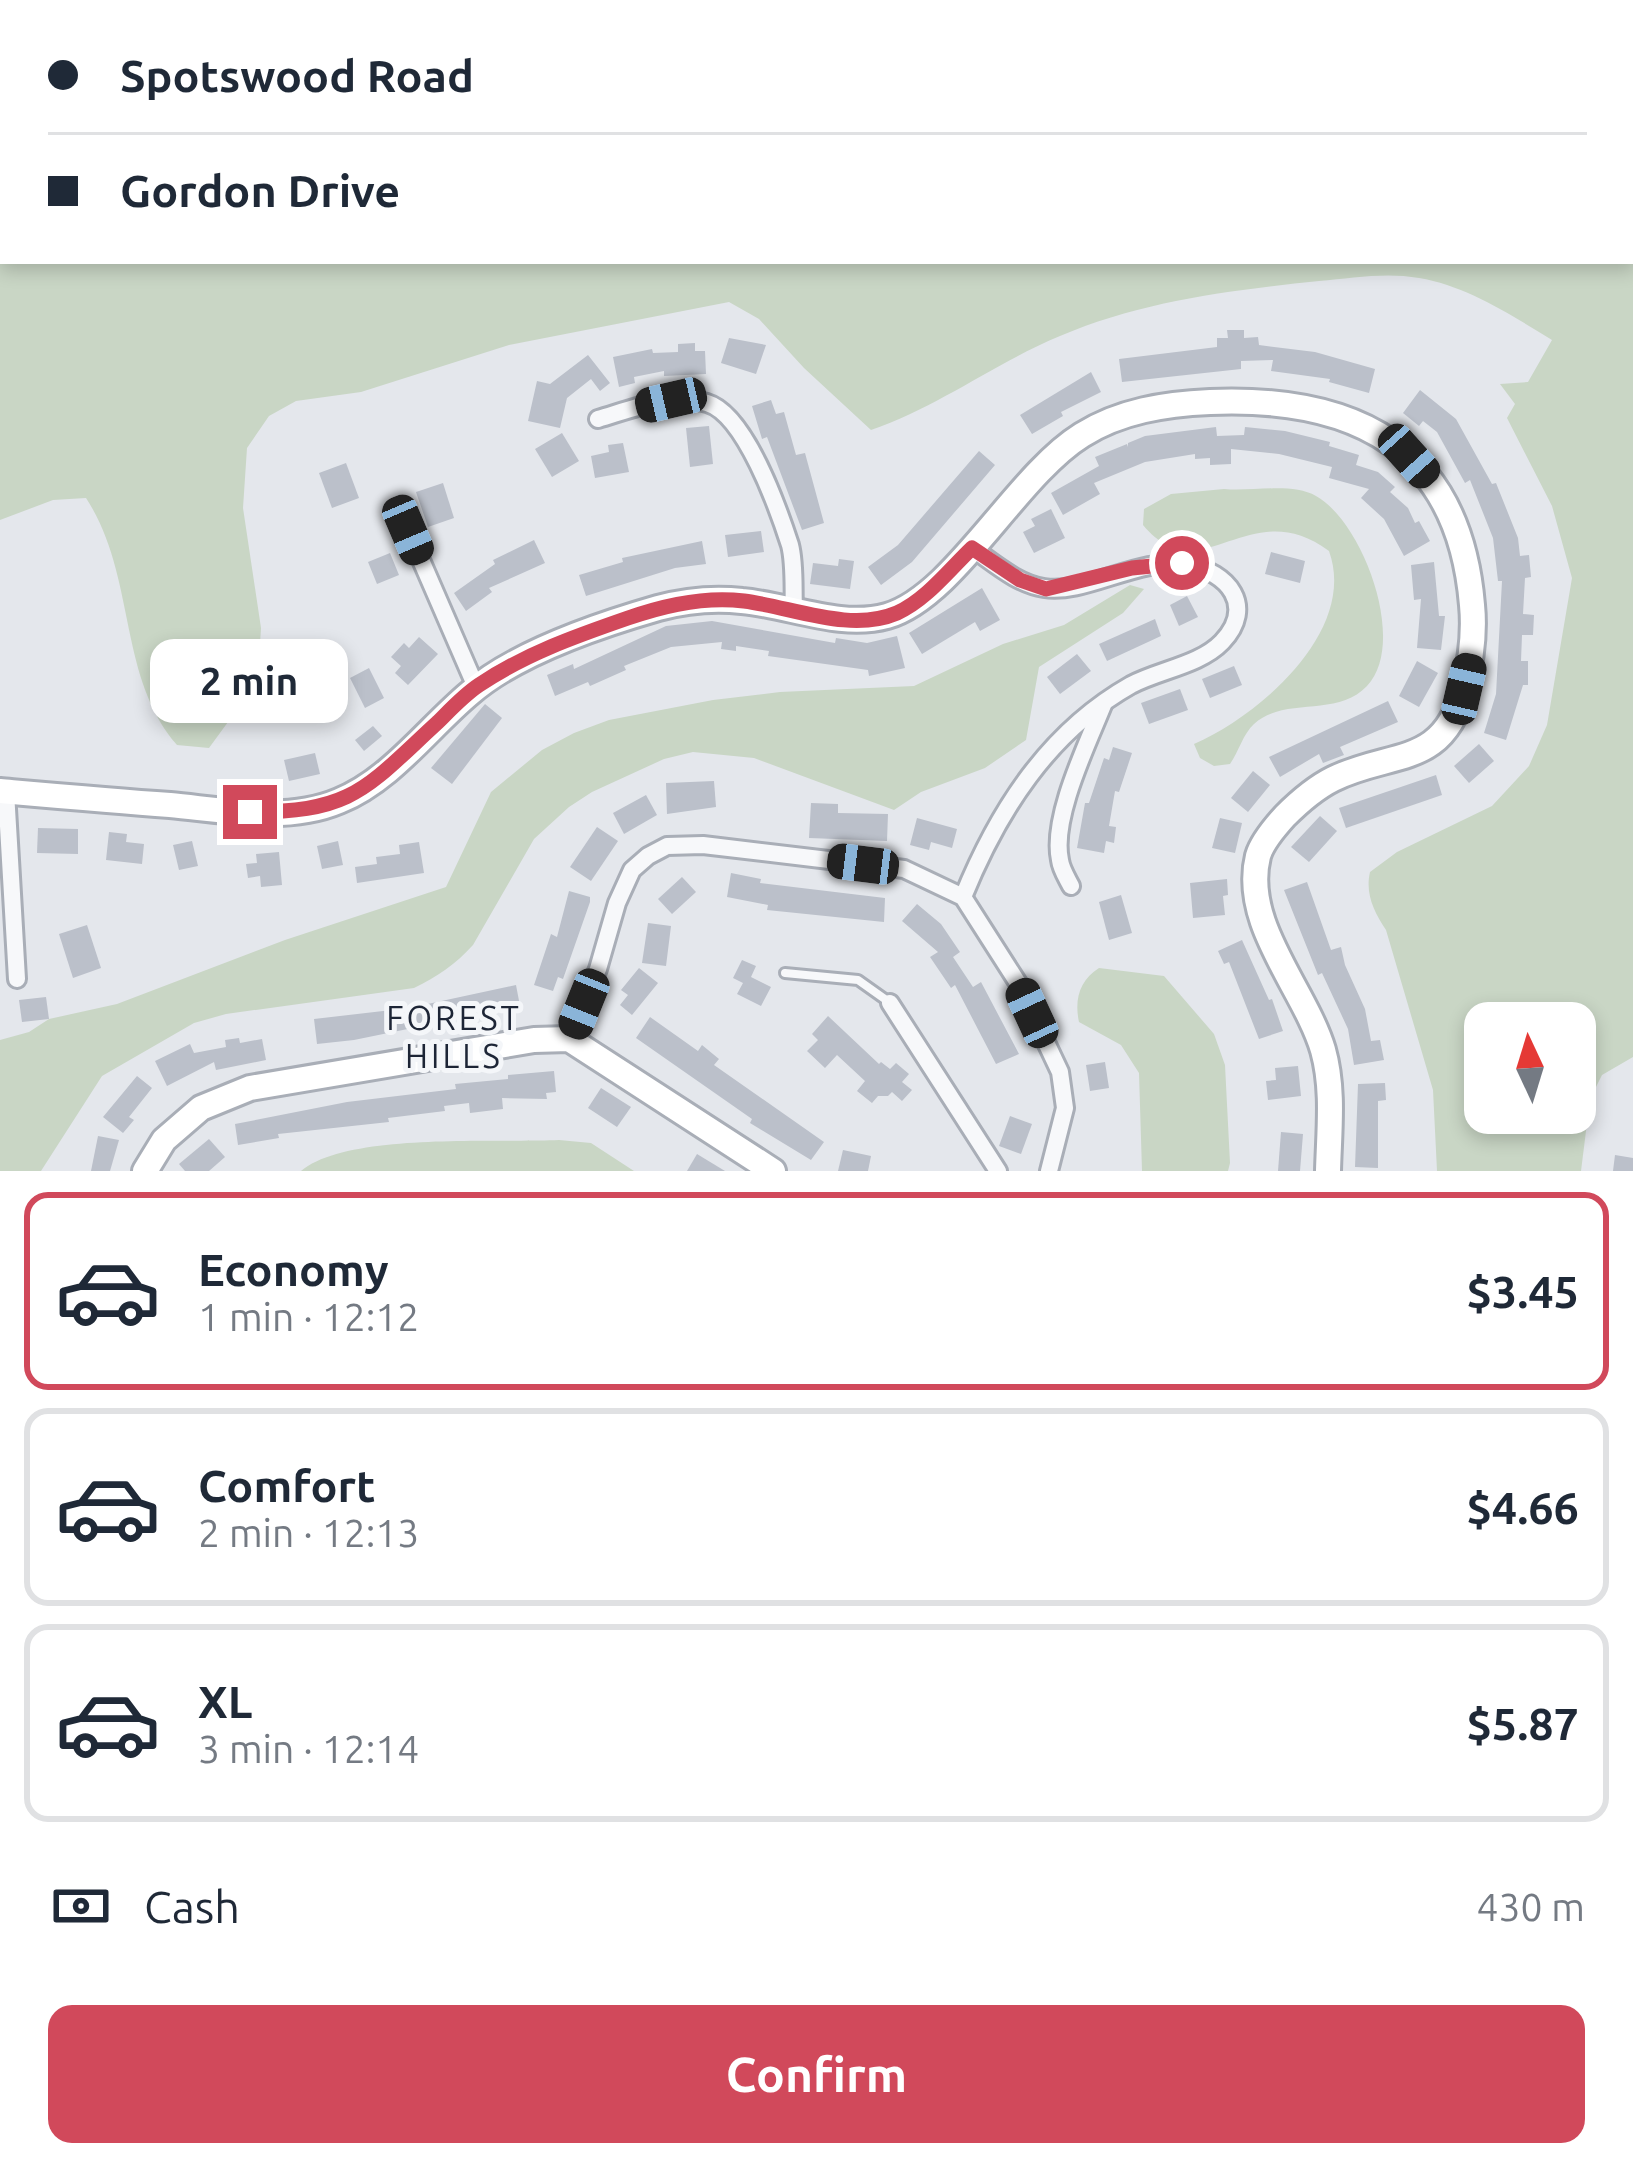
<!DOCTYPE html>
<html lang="en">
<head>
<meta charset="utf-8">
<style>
	body { margin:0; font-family:Ubuntu,sans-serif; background:#f6f6f7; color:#1f2937; height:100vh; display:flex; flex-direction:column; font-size:45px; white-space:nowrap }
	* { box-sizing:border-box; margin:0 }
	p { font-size:39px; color:#747a83 }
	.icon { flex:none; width:66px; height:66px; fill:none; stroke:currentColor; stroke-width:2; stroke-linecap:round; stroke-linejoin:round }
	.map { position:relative; height:1171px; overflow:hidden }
	.details { display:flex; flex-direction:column; background:#fff; flex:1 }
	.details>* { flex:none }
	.banner { position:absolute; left:0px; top:0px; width:1635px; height:264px; box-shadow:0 6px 18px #0003; display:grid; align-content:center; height:264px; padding:0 48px; background:#fff }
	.needle { width:78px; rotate:356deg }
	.tools { position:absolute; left:1464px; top:1002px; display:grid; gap:24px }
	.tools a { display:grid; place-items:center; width:132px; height:132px; border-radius:24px; background:#fff; box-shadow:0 6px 18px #0003; font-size:60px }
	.end { position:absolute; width:54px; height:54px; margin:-27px; border:15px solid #d1495b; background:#fff; box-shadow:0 0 0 6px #fff }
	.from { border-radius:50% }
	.bubble { position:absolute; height:84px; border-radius:24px; background:#fff; box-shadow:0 6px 18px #0003; font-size:39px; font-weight:600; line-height:84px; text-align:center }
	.car { position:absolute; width:36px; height:72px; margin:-36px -18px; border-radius:15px; box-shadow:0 0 9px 3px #0007; background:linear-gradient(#222 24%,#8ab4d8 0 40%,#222 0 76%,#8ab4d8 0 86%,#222 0) }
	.banner b { display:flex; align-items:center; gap:42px; height:114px; font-size:45px }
	.banner b+b { border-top:3px solid #e0e1e3 }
	.banner i { width:30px; height:30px; background:#1f2937 }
	ul { padding:21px 0 0; list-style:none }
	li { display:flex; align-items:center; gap:36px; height:198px; margin:0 24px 18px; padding:0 24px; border:6px solid #e0e1e3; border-radius:24px }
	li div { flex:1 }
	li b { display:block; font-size:45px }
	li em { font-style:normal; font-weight:600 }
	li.current { border-color:#d1495b }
	li>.icon { width:108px; height:108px; stroke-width:1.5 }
	.pay { display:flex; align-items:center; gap:30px; height:132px; padding:0 48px; font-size:45px }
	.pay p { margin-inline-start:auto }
	.primary-button { display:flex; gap:24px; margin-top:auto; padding:24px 48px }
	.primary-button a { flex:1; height:138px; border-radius:24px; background:#d1495b; color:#fff; font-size:48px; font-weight:600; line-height:138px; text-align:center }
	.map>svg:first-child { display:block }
	.green { fill:#c9d6c5; fill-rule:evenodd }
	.building { fill:#bbc0ca }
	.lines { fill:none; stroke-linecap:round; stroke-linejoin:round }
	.lane-casing { stroke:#a9aeb7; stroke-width:14 }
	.street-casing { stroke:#a9aeb7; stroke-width:22 }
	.secondary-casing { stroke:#a9aeb7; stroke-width:30 }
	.lane { stroke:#f7f8fa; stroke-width:8 }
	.street { stroke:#f7f8fa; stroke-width:16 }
	.secondary { stroke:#fff; stroke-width:24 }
	.route { stroke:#d1495b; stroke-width:15 }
	.labels { text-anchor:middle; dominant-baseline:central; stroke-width:10; stroke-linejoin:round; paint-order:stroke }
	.neighbourhood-label { font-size:33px; letter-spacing:3px; fill:#1d2536; stroke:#f4f6f9 }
</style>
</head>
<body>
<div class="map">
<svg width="1633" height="1171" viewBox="0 0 1633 1171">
	<rect width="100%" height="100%" fill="#e4e7ec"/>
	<g class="green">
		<polygon points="521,0 884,0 512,3"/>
		<path d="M0,42l3,219h1629l1,-115v911l-31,18 -12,24 -9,72h-144l-4,-81 -47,-160c-12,-18 -21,-36 -16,-58l27,-20 95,-46 37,-40 18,-41 25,-147 -20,-72 -45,-88 8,-14 -15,-20 28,-2 24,-42c-41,-25 -85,-54 -133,-62 -33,-6 -66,0 -100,3 -87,9 -178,20 -259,55 -65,27 -122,71 -189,94l-67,-62 -45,-49 -30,-17 -220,43 -148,47 -65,9 -27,15 -22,32 -4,60 18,120 -2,32 -31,62 -19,26 -32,-3c-60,-69 -40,-169 -91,-247l-33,2 -53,20zM1485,1023h90v90h-90z"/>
		<path d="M1224,489c27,3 68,-7 92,7 47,26 92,147 51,190 -30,32 -83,10 -113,38 -11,10 -15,27 -24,40l-16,2 -14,-8 -6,-14c65,-28 164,-113 135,-193 -80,-60 -128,44 -186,-26l1,-16 27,-15z"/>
		<path d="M1130,585l14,4 -21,24 -84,54 -13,73 -41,28 -64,24 -27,18 -140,-52 -61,-6 -29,7 -72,33 -23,15 -35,32 -61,106c-17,19 -36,32 -59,43l-188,26 -32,9 -92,53 -61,95h-41v-131l29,-8 20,-13 68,-15 168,-64 161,-53 45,-95 51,-42 32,-17 35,-13 104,-20 67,-8 134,-6 89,-42 61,-19z"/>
		<path d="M1099,968l65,8 50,58 11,31 5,98 -2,8h-86l-3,-98 -18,-28 -42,-23c-5,-23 1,-42 20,-54z"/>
		<path d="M559,1140l32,3 43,28h-333c46,-39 195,-28 258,-31z"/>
	</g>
	<g class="building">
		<polygon points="1227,330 1244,330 1244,338 1258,337 1259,345 1315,352 1375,369 1369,393 1329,382 1330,379 1271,371 1273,360 1241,361 1241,369 1122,382 1119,359 1217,347 1217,338 1228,338"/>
		<polygon points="729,338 766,345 756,374 721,363"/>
		<polygon points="695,343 695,351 705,351 706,374 664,376 664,371 634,377 635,383 619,387 613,357 652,349 653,353 678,352 678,344"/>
		<polygon points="588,355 610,383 600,391 591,379 567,398 560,428 528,421 537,381 550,384"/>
		<polygon points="1091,372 1101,392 1061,412 1063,416 1032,434 1020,415"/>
		<polygon points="1420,390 1456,419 1492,484 1496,483 1518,538 1520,556 1529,555 1531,577 1525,578 1523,614 1534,615 1533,635 1522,635 1521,661 1528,661 1528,685 1523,685 1506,740 1484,733 1496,694 1502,581 1498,581 1493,538 1470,480 1465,483 1437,432 1423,421 1419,426 1403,413"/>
		<polygon points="771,400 776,414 784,412 796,455 805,453 824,523 802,530 767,437 762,439 752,406"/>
		<polygon points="709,426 713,464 690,467 686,428"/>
		<polygon points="1216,427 1217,436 1244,435 1245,427 1285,431 1330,442 1329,446 1359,455 1356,465 1378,472 1395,487 1390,492 1408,508 1415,523 1419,521 1430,541 1404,556 1384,519 1361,498 1369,489 1329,478 1332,467 1279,454 1231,449 1231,464 1210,465 1210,458 1195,459 1195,454 1145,462 1094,483 1100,494 1063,515 1051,493 1099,466 1095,457 1127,444 1128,447 1128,443 1145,436"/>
		<polygon points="562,433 579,461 552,477 535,449"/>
		<polygon points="623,443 629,472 595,478 591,456 609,452 608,445"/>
		<polygon points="979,451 995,465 912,562 881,585 868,567 898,545"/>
		<polygon points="346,463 359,498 332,508 319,473"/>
		<polygon points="443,483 454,518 428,527 416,492"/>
		<polygon points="1051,509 1065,538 1034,553 1023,532 1035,526 1031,519"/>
		<polygon points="761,531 764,552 728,557 725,535"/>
		<polygon points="534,540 545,563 489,588 492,592 466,611 454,593 495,564 493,560"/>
		<polygon points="702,541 706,564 675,568 586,596 579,575 623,562 622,558"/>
		<polygon points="1271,552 1305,561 1300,583 1265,574"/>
		<polygon points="390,553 399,575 377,584 368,562"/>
		<polygon points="839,559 854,561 850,589 810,584 813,563 838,566"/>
		<polygon points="1434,562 1439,616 1445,616 1441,650 1417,648 1421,599 1414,600 1411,565"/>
		<polygon points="982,588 1000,620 980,631 975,622 922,654 909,633"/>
		<polygon points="1187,596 1198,617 1179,626 1170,605"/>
		<polygon points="1155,619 1161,636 1107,661 1099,644"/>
		<polygon points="712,621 835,643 836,638 867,643 897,636 905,668 869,676 868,670 768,656 769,651 736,646 736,651 721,649 722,642 671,647 624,666 626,670 590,686 588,682 555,696 547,675 573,664 574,669 666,626"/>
		<polygon points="419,637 438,654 408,685 395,673 401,666 391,657 404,643 409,648"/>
		<polygon points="1077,654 1091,671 1060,694 1047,677"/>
		<polygon points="1417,661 1438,673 1419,707 1399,696"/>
		<polygon points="1234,666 1242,685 1210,698 1202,679"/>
		<polygon points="369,668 384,698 365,708 350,678"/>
		<polygon points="1180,689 1188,710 1149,724 1141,703"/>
		<polygon points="1388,701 1398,722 1340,747 1344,755 1323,763 1319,754 1280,777 1269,757"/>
		<polygon points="485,704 502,718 452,784 431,768"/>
		<polygon points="373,726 382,736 364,751 355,740"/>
		<polygon points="1479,744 1494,761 1469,783 1454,766"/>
		<polygon points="1113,747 1132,753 1119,792 1115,791 1109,826 1116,827 1114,843 1106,841 1104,853 1077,848 1085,803 1089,803 1104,758 1109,760"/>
		<polygon points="315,753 320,774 289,781 284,760"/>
		<polygon points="1253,771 1270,785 1248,812 1231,798"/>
		<polygon points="1436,775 1442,795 1346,828 1339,808"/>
		<polygon points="714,781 716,807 667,814 666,783"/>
		<polygon points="646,795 657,815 624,834 613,813"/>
		<polygon points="811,803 838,804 838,813 888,814 887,841 809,838"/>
		<polygon points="1320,816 1337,831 1309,862 1291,847"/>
		<polygon points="917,818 957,829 952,848 931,842 929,850 910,845"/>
		<polygon points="1220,818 1242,823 1235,853 1212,848"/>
		<polygon points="597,827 618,841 591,881 570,867"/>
		<polygon points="38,828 78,829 78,854 37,853"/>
		<polygon points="109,832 127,834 126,842 144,844 142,864 106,860"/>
		<polygon points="192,841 198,866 179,870 173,845"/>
		<polygon points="338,841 343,865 322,869 317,846"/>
		<polygon points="419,842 424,873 357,883 355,867 377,864 376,857 400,854 399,845"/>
		<polygon points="279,852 282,885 261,887 260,876 248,878 246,864 257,863 256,854"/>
		<polygon points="731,873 761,879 760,883 885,898 884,922 767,910 768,905 727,897"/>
		<polygon points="682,877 696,892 672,914 658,899"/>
		<polygon points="1227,879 1228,895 1223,896 1225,915 1193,918 1190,883"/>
		<polygon points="1307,882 1331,950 1341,947 1345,965 1365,1009 1371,1041 1380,1040 1384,1060 1354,1065 1348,1029 1322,973 1318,975 1284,890"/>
		<polygon points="569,891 590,897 590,902 563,979 558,977 553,991 534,985 551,934 557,937"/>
		<polygon points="1121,895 1132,933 1109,940 1099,902"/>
		<polygon points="917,904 941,924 960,952 953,957 973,987 981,982 1019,1054 996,1064 955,985 951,988 930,957 938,952 902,921"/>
		<polygon points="648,923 671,926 666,966 642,963"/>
		<polygon points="87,925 101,968 73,978 59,934"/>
		<polygon points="1242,940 1269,1000 1272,999 1283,1031 1259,1039 1229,962 1224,964 1218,951"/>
		<polygon points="742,960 756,966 751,977 771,987 761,1006 737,994 743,983 733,978"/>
		<polygon points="639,968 658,983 632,1015 620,1005 628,995 621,990"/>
		<polygon points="516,985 520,1006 354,1040 317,1044 314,1019 409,1008"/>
		<polygon points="46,997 49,1019 22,1022 19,1000"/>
		<polygon points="828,1016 879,1064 881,1062 890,1069 896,1063 909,1074 902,1082 912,1090 902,1101 892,1092 888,1096 878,1096 872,1103 857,1091 865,1081 837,1055 825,1068 807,1051 818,1040 812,1034"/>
		<polygon points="650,1017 698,1051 702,1045 719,1059 714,1065 824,1142 811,1160 750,1123 752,1119 636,1038"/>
		<polygon points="239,1038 240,1043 262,1039 266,1060 216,1070 214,1062 167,1086 155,1061 190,1044 194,1053 226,1047 225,1040"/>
		<polygon points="1105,1062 1109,1088 1090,1091 1086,1065"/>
		<polygon points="1298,1066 1301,1096 1268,1100 1266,1081 1276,1080 1275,1068"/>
		<polygon points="554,1071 556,1092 546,1093 547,1099 502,1098 503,1109 470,1113 469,1103 444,1106 445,1111 388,1118 389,1122 278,1134 279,1138 238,1145 235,1124 347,1102 456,1089 455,1084 508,1079 508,1075"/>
		<polygon points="137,1076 152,1088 129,1117 134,1120 123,1133 103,1117"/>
		<polygon points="1385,1083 1386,1100 1378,1101 1378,1168 1355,1167 1358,1084"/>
		<polygon points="601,1088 631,1107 617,1127 588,1108"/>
		<polygon points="1010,1116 1032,1124 1021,1154 999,1146"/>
		<polygon points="1281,1132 1303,1134 1300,1171 1278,1171"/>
		<polygon points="98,1136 119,1140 110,1171 91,1171"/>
		<polygon points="209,1139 225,1157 209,1171 185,1171 179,1164"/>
		<polygon points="843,1150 871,1156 868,1171 838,1171"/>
		<polygon points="697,1154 725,1171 687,1171"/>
		<polygon points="1615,1155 1633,1158 1633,1171 1613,1171"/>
	</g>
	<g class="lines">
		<defs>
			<polyline id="lane" points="785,973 858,980 889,1002"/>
			<g id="street">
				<polyline points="223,3 226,0"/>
				<polyline points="1215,3 1226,0"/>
				<polyline points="0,4 3,6"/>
				<polyline points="1632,82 1633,82"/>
				<path d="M598,419c34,-10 74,-27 109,-16 38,11 71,105 83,142 5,19 3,44 4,65"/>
				<polyline points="408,530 476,687"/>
				<polyline points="6,792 17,979"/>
				<path d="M1071,886c-4,-8 -10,-17 -11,-26 -9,-42 27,-115 43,-155"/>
				<path d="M963,897c35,-86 85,-165 168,-212 28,-15 69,-20 91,-43 34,-36 6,-70 -34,-77 -49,-9 -102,30 -144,23 -27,-4 -50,-25 -72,-40"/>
				<polyline points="890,1003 998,1171"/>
				<polyline points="569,1039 598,969 617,903 632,870 648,856 667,846 703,845 904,869 963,897 1018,983 1060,1072 1065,1108 1049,1171"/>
			</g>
			<g id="secondary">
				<path d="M0,791c57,5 113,10 170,14 54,5 117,18 169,-4 52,-21 89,-73 131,-108 46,-40 129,-68 188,-85 26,-7 57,-10 84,-7 47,4 98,28 145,15 67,-19 129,-140 195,-181 38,-24 83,-31 128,-33 146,-6 249,46 262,203 3,30 -1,56 -8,84 -21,80 -73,61 -131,90 -18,9 -34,23 -48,37 -10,11 -23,26 -27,40 -17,68 47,133 65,194 11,39 6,81 5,121"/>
				<polyline points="145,1171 164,1140 201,1108 250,1088 534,1040 569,1039 773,1171"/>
			</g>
		</defs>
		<use href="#lane" class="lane-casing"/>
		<use href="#street" class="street-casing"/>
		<use href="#secondary" class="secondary-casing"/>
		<use href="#lane" class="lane"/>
		<use href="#street" class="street"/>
		<use href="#secondary" class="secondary"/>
	</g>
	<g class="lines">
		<path class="route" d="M250,812c104,0 116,-24 188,-90 13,-13 26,-27 41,-37 46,-31 97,-49 149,-67 37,-13 77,-22 116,-17 48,6 106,32 153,12 29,-13 52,-43 75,-65l48,32 26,9 86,-21 50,-5"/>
	</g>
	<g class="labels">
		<g class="neighbourhood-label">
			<text x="454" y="1017">FOREST<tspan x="454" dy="38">HILLS</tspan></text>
		</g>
	</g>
</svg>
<div class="tools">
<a><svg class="needle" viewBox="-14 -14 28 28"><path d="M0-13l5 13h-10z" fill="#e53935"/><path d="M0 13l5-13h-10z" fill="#747a83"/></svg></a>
</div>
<i class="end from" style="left:1182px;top:563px"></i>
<i class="end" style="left:250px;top:812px"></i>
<div class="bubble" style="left:150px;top:639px;width:198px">2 min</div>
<i class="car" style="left:671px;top:400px;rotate:257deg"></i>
<i class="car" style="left:1409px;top:456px;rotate:138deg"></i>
<i class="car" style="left:408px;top:530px;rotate:157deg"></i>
<i class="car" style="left:1464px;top:689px;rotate:13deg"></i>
<i class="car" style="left:863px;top:864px;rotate:277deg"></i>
<i class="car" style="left:584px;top:1004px;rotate:202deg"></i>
<i class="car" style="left:1032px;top:1013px;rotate:335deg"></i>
<div class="banner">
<b><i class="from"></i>Spotswood Road</b>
<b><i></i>Gordon Drive</b>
</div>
</div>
<section class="details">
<ul>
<li class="current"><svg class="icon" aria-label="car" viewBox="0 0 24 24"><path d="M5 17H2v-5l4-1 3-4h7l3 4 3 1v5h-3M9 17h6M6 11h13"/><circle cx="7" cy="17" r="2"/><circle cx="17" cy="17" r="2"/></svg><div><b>Economy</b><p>1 min · 12:12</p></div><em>$3.45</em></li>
<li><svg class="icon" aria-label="car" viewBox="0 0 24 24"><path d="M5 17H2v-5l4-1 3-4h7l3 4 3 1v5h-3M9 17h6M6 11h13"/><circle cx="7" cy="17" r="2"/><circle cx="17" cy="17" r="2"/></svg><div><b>Comfort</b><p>2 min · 12:13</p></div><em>$4.66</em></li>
<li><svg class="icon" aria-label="car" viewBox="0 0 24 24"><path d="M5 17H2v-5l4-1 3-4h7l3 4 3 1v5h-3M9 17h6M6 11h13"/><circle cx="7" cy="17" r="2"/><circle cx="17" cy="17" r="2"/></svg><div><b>XL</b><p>3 min · 12:14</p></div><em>$5.87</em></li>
</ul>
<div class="pay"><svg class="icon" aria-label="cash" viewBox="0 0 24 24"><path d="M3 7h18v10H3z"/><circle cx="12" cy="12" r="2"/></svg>Cash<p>430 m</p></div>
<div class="primary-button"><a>Confirm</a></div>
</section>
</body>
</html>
